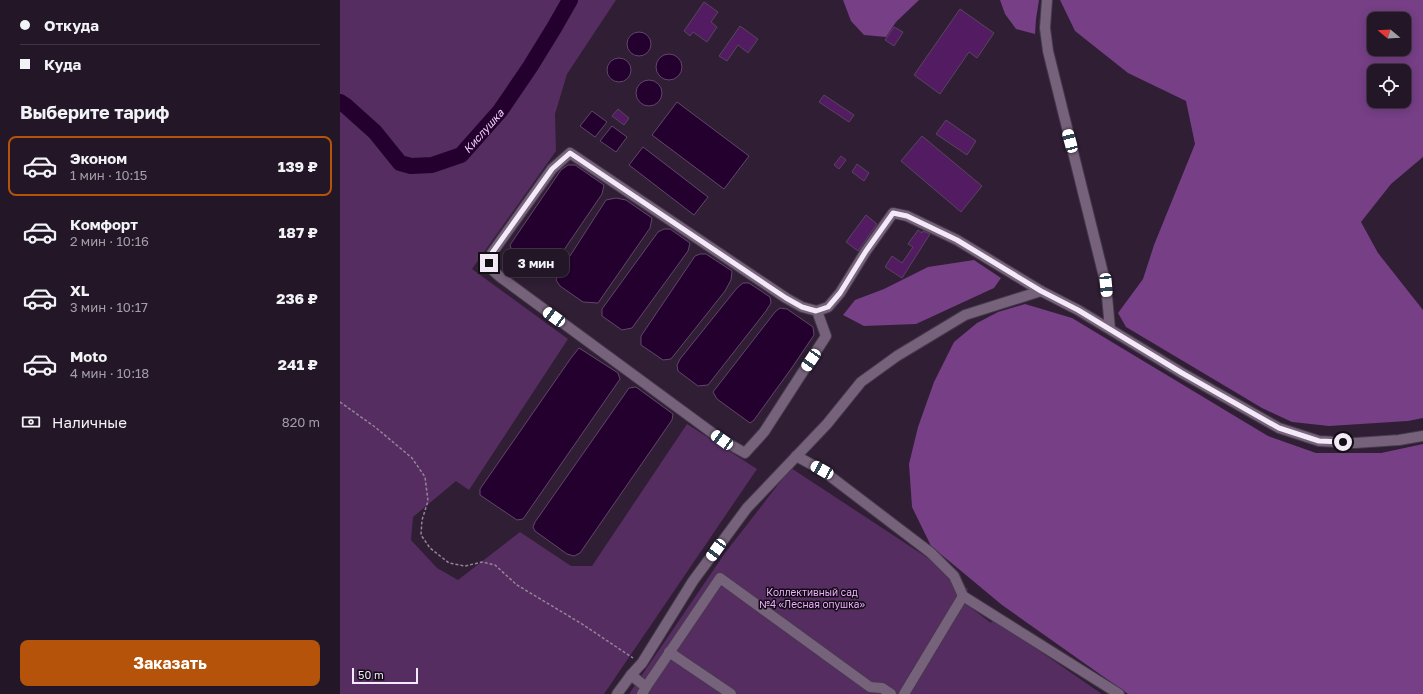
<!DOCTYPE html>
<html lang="ru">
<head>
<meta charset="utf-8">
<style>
	body { margin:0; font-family:"Golos Text",sans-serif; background:#2f2333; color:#f1f3f6; height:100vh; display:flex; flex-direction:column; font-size:15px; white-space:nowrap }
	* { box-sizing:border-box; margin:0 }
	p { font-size:13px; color:#a39fa7 }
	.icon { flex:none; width:22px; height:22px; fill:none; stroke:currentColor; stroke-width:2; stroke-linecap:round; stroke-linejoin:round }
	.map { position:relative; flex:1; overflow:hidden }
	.sheet { display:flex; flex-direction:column; background:#231627; width:340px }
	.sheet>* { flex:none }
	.banner { display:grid; align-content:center; height:88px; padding:0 20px; background:#231627 }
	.needle { width:26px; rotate:288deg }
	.tools { position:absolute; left:1027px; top:12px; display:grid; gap:8px }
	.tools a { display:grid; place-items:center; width:44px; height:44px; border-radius:8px; background:#231627; box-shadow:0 2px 10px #0003,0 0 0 1px #403544; font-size:20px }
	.scale { position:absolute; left:12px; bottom:10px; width:66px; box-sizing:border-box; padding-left:4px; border:2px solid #f4e9f8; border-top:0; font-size:11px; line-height:14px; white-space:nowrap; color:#f4e9f8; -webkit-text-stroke:3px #130b15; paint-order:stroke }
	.end { position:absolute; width:18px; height:18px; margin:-9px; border:5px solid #f4e9f8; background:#111; box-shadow:0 0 0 2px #111 }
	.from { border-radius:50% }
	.bubble { position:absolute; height:28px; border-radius:8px; background:#231627; box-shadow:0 2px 10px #0003,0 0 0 1px #403544; font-size:13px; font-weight:700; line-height:28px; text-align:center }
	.car { position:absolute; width:12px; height:24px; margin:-12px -6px; border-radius:5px; box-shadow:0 0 3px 1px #0007; background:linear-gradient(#fff 24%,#345 0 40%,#fff 0 76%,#345 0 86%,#fff 0) }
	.banner b { display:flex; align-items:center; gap:14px; height:38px; font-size:15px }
	.banner b+b { border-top:1px solid #403544 }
	.banner i { width:10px; height:10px; background:#f1f3f6 }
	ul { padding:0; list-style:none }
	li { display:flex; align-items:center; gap:12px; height:60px; margin:0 8px 6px; padding:0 12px; border:2px solid transparent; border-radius:8px }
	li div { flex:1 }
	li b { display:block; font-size:15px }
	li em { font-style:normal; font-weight:700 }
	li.selected { border-color:#b45309 }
	li>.icon { width:36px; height:36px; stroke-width:1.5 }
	h2 { padding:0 20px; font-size:18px; line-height:48px }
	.pay { display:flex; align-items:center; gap:10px; height:44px; padding:0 20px; font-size:15px }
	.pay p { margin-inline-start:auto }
	.cta { display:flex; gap:8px; margin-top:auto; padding:8px 20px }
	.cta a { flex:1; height:46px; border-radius:8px; background:#b45309; color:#fff; font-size:16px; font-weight:700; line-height:46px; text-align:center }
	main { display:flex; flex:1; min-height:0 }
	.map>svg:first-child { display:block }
	.green { fill:#562d61 }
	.forest { fill:#763f86; fill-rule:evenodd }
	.water { fill:#24002f; stroke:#62466b }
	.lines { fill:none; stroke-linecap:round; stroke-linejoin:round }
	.river { stroke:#24002f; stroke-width:16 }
	.building { fill:#531c62; stroke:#58455d }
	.minor-casing { stroke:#47394c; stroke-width:12 }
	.path { stroke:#938598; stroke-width:1.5; stroke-dasharray:3 2; stroke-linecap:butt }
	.minor { stroke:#76627b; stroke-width:10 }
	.route { stroke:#f4e9f8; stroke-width:5 }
	.labels { text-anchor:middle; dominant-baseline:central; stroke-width:3; stroke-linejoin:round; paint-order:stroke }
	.park-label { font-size:10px; fill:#e9adfb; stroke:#130b15 }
	.water-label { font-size:11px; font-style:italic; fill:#f0d1f9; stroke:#130b15 }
</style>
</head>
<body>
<main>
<section class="sheet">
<div class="banner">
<b><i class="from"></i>Откуда</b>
<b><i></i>Куда</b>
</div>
<h2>Выберите тариф</h2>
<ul>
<li class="selected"><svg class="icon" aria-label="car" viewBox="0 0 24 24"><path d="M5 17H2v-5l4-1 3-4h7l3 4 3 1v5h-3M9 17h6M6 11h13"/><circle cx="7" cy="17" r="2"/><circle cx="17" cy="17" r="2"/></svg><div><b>Эконом</b><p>1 мин · 10:15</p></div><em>139 ₽</em></li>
<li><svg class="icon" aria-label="car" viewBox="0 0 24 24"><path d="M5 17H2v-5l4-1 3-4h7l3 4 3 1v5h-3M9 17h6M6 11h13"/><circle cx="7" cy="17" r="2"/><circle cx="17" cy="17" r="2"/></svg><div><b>Комфорт</b><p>2 мин · 10:16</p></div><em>187 ₽</em></li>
<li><svg class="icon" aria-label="car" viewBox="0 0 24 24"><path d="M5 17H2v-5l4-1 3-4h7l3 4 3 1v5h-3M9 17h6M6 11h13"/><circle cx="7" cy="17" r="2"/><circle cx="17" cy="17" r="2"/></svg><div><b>XL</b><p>3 мин · 10:17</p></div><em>236 ₽</em></li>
<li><svg class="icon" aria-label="car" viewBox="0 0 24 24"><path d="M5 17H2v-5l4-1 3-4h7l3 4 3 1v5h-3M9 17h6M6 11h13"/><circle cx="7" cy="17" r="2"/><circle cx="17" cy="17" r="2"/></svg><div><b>Moto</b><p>4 мин · 10:18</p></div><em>241 ₽</em></li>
</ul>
<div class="pay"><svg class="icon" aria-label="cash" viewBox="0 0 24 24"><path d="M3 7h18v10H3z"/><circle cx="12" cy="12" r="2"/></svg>Наличные<p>820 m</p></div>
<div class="cta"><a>Заказать</a></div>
</section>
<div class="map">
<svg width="1083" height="694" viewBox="0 0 1083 694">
	<rect width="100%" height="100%" fill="#2f1e34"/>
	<g class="green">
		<polygon points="0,0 276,0 227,74 215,114 216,151 132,269 228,339 129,490 116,481 73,517 71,540 97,568 118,580 180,532 231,566 252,566 347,424 417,469 264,694 0,694"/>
		<polygon points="451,468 594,562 628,589 622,601 651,623 653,619 762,694 289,694 385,553"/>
	</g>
	<g class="forest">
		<polygon points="503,0 579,0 556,22 546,37 524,35 511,21"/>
		<polygon points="660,0 699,0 696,19 695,34 676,29 665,14"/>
		<path d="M720,0h363v157l-32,27 -30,38 17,31 45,57v108l-15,3 -79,5 -37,-4 -30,-14 -136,-81 -8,-14 25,-34 11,-34 41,-101 -9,-43 -58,-28 -53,-42zM1034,19h30v30h-30zM1034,71h30v30h-30z"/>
		<polygon points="634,260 661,278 654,288 576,324 524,326 503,315 515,300 544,289 588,267"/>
		<polygon points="685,304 732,318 928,436 976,453 1041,453 1083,444 1083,694 788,694 662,605 591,546 572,507 569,464 578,427 594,382 614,342 637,323 658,312"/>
	</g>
	<g class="water">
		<circle cx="299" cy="44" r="12"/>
		<circle cx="329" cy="67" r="13"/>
		<circle cx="279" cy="70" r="12"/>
		<circle cx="309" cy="93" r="13"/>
		<polygon points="337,102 409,156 384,189 312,135"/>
		<polygon points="252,111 267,122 255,137 240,126"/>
		<polygon points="272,126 287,137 276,152 260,141"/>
		<polygon points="303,147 368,197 354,215 289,165"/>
		<polygon points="228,165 235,165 264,185 262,194 211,269 207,272 200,271 172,251 170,245 221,170"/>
		<polygon points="276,198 286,200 312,218 310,228 258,303 243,302 220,286 216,280 219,273 266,200"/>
		<polygon points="324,229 330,229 350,243 348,251 292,328 282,330 262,316 262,309 318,232"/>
		<polygon points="360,254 366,254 392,271 391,280 385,291 331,359 323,360 301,345 301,336 355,256"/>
		<polygon points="403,283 409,283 430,297 431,303 426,311 368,385 358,386 338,371 337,365 340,359 397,288"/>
		<polygon points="440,308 447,309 473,327 474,335 451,369 414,420 410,423 377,399 373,392 435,312"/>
		<polygon points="239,348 278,373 280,379 183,519 177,520 140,495 140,489 231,358"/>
		<polygon points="296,387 333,414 332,420 240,553 234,556 227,554 195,531 193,527 195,522 289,388"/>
	</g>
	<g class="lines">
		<path class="river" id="s1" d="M0,102l6,4 29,26 25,31 11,3 21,-1 29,-10 39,-44 30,-44 24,-39 16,-28"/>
	</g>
	<g class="building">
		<polygon points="364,2 378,12 371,22 377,27 367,42 353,32 350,36 344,31"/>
		<polygon points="620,9 654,33 637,58 629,52 600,94 574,75"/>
		<polygon points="400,26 418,39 408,53 398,45 387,61 379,56"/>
		<polygon points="554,27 563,32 554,46 545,40"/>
		<polygon points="484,95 514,115 509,122 479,102"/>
		<polygon points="278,109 289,118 284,125 272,116"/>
		<polygon points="606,120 636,141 627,155 596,134"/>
		<polygon points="582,136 642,186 621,212 561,161"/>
		<polygon points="501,156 506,160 499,169 494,165"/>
		<polygon points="517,164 529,173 524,181 512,172"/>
		<polygon points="526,215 537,224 518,251 506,242"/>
		<polygon points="578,230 582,233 583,231 590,234 562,278 545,267 552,256 562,263 573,247 568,244"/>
	</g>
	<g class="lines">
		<defs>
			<g id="minor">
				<polyline points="707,0 705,28 708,51 766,285 770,329"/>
				<path d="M477,311l9,25 -62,96 -19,21 -23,-13 -219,-161c-12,-9 -15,-11 -11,-26l60,-84 18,-16 216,145 16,9 15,4 11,-4 12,-14 26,-42 27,-38 14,3 50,24 84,51 37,19 104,63 97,55 40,13 36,2 44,-3 24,-4"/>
				<polyline points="456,456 482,470 591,553 614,576 623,596"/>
				<polyline points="329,652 391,694"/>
				<polyline points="291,675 306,687 302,694"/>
				<polyline points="306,687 380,578 530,687 542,688 551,694"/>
				<polyline points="277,694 291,675 302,663 353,581 407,508 487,424 521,382 557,356 625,315 701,291"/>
				<polyline points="564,694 623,596 779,694"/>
			</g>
		</defs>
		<use href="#minor" class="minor-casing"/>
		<polyline class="path" points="0,402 35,427 72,458 85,477 88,501 82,520 81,535 90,548 109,563 125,566 142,562 155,565 177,585 242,624 293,658"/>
		<use href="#minor" class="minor"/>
	</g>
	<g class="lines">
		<polyline class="route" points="149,263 152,253 212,169 230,153 446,298 462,307 476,311 488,307 500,293 526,251 553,213 567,216 617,240 701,291 738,310 842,373 939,428 979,441 1003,442"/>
	</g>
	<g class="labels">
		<g class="park-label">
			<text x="472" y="592">Коллективный сад<tspan x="472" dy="12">№4 «Лесная опушка»</tspan></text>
		</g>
		<g class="water-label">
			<text stroke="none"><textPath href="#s1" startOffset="182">Кислушка</textPath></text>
		</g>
	</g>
</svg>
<div class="tools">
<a><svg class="needle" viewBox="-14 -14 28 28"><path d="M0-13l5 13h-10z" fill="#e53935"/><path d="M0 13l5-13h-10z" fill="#a39fa7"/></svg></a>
<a><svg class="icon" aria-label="locate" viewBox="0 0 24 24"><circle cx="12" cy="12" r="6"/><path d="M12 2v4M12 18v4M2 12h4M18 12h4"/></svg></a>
</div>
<div class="scale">50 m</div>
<i class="end from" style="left:1003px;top:442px"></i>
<i class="end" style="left:149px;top:263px"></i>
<div class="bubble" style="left:163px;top:249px;width:66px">3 мин</div>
<i class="car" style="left:730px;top:141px;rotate:345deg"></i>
<i class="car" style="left:766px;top:285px;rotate:175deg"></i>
<i class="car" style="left:214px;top:317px;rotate:306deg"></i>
<i class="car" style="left:471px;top:360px;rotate:214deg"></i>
<i class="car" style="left:382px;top:440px;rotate:306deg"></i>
<i class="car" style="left:482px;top:470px;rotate:299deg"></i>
<i class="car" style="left:376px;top:550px;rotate:216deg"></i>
</div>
</main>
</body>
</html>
